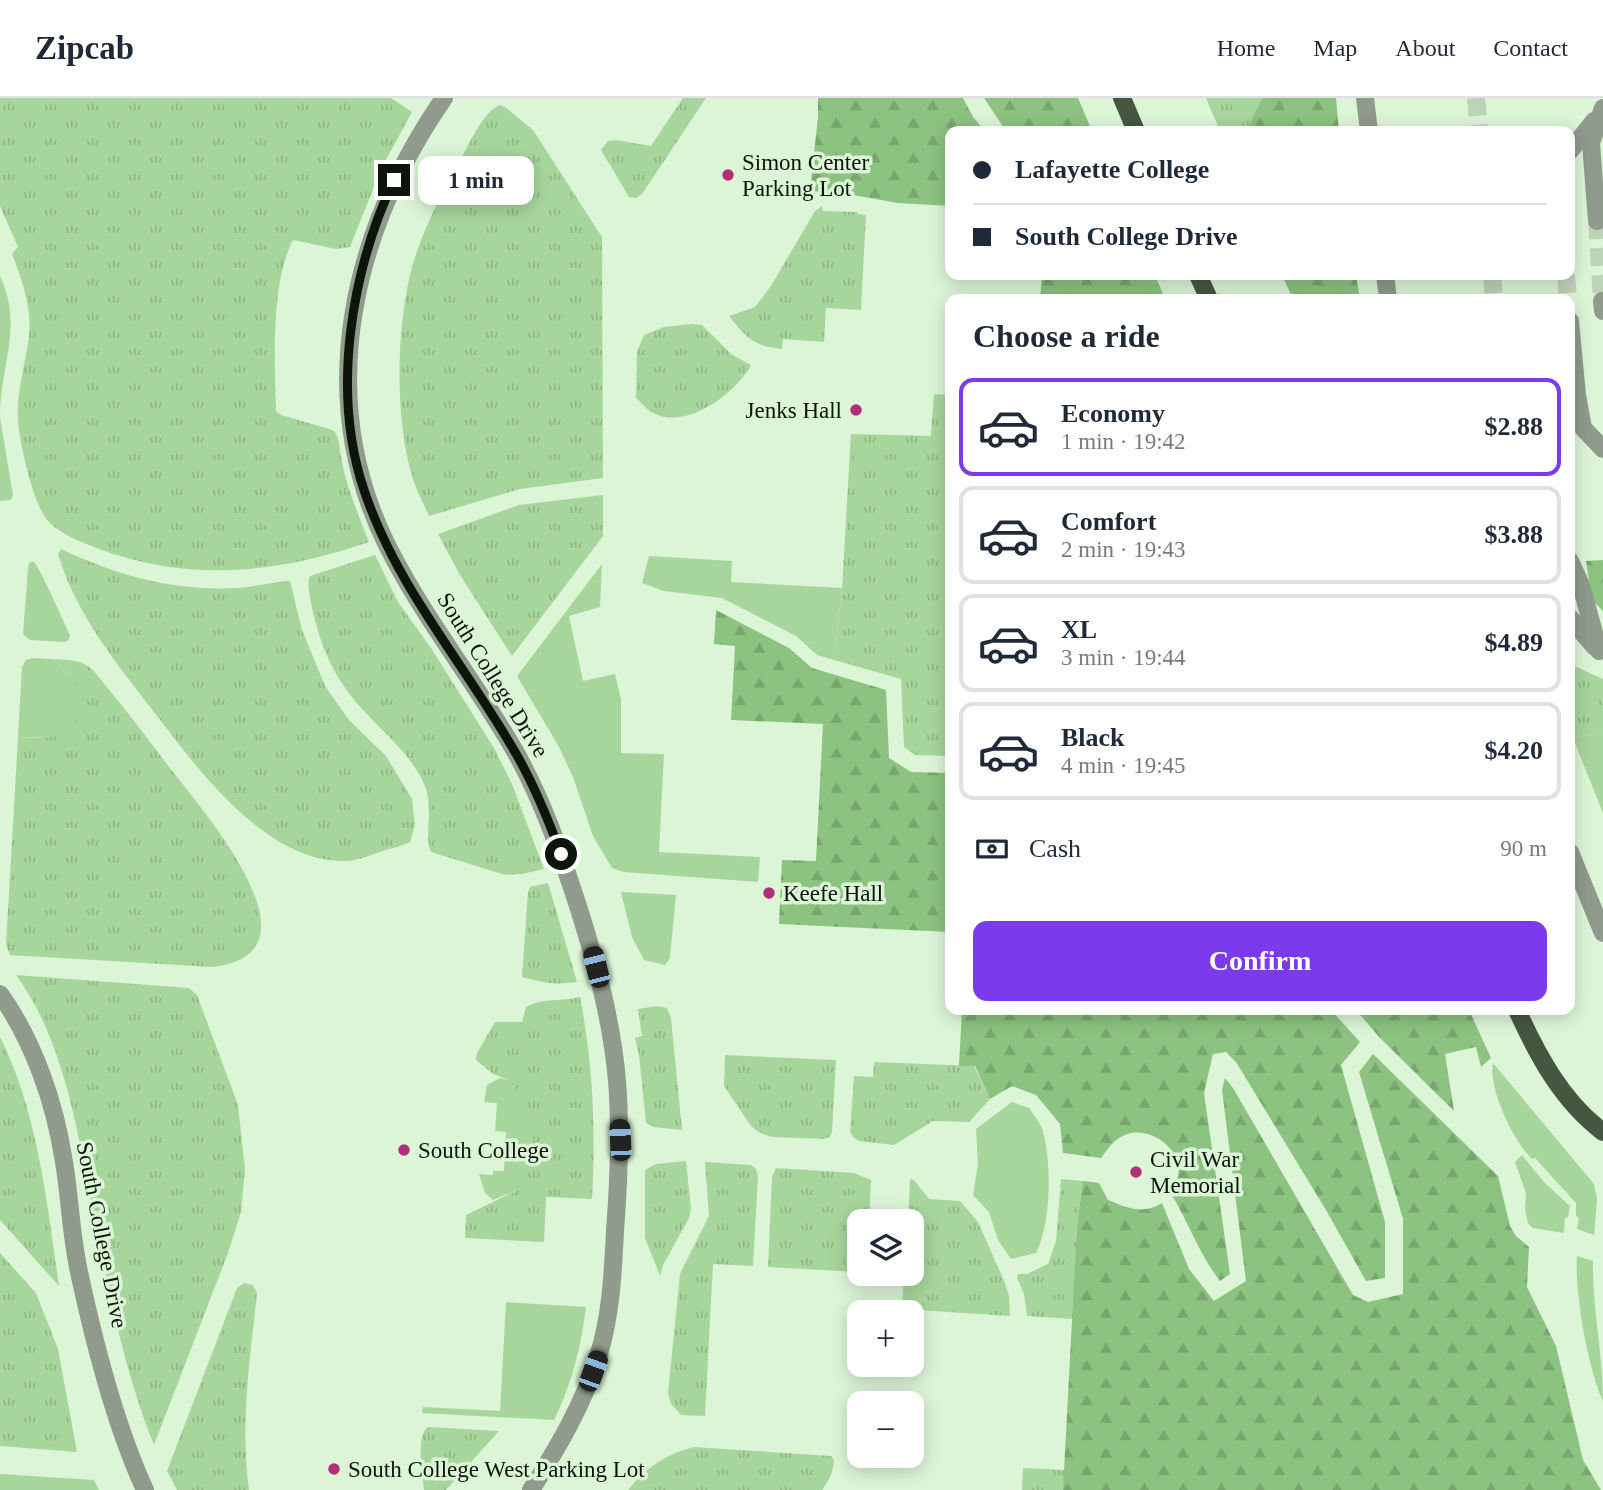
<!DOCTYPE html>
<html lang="en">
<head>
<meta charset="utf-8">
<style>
	body { margin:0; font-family:Georgia,serif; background:#f2f2f3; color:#1f2937; height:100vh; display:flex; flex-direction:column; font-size:26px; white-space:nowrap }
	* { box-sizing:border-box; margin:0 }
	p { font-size:23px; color:#747a83 }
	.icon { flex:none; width:38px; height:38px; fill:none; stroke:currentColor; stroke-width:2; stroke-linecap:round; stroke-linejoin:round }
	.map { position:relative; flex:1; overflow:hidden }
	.panel { position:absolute; left:945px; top:196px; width:630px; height:721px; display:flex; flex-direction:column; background:#fff; border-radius:14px; box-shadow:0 4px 18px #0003 }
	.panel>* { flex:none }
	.top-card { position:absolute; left:945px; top:28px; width:630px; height:154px; border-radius:14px; box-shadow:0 4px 18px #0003; display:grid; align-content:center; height:154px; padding:0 28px; background:#fff }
	.buttons { position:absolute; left:847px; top:1111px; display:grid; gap:14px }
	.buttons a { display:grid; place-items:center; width:77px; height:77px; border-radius:14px; background:#fff; box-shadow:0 4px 18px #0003; font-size:35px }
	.end { position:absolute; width:32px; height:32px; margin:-16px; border:9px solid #0c150a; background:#fff; box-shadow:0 0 0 4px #fff }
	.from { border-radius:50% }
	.bubble { position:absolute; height:49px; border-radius:14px; background:#fff; box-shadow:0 4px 18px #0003; font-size:23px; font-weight:600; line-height:49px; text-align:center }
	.car { position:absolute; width:21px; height:42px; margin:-21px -10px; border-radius:9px; box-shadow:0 0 5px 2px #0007; background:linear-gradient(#222 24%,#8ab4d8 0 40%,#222 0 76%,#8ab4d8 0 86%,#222 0) }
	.top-card b { display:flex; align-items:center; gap:24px; height:66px; font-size:26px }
	.top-card b+b { border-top:2px solid #e0e1e3 }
	.top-card i { width:18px; height:18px; background:#1f2937 }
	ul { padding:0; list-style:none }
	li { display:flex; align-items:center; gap:21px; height:98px; margin:0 14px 10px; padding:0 14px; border:4px solid #e0e1e3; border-radius:14px }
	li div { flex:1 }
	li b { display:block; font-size:26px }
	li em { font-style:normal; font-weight:600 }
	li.on { border-color:#7c3aed }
	li>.icon { width:63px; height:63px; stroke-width:1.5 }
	h2 { padding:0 28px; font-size:32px; line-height:84px }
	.pay { display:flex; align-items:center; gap:18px; height:77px; padding:0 28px; font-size:26px }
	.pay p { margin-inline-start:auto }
	.action { display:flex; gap:14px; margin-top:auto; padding:14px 28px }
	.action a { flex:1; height:80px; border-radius:14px; background:#7c3aed; color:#fff; font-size:28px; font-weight:600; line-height:80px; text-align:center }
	header { display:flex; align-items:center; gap:42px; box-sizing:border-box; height:98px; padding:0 35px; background:#fff; border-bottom:2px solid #e0e1e3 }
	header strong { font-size:33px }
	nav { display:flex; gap:38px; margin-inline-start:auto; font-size:24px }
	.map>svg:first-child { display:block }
	.grass { fill:url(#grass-tufts) }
	.forest { fill:url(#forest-firs) }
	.garden { fill:#a7d69c }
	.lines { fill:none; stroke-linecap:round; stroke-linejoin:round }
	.minor-tunnel { stroke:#bdd3b8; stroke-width:18; stroke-dasharray:18 9; stroke-linecap:butt }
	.minor { stroke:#909a8d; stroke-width:18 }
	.major { stroke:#455741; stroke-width:18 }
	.route { stroke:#0c150a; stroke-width:9 }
	.poi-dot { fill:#b12f79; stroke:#dcf5d7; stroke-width:2.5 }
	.labels { text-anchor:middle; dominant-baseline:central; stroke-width:7; stroke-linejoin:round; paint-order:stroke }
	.poi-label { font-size:23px; fill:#0c150a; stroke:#dcf5d7; text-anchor:start }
	.street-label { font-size:23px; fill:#0c150a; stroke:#dcf5d7 }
</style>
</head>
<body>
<header>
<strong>Zipcab</strong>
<nav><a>Home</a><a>Map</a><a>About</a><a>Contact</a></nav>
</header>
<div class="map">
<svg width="1603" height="1392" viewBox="0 0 1603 1392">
	<defs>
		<pattern id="grass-tufts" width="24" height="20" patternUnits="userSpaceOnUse" patternTransform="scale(1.75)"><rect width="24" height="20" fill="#a7d69c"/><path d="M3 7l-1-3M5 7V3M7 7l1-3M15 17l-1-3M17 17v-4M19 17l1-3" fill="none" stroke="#8fb785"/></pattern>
		<pattern id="forest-firs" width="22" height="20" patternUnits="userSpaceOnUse" patternTransform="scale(1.75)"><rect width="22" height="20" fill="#8cc380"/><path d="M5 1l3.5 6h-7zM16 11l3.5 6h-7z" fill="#78a76d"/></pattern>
	</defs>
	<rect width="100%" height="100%" fill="#dcf5d7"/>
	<g class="grass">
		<path d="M0,0h391l21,14 -31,57 -31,78 -14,2 -43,-9c-23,44 -18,122 -17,171l5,4 52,15c7,7 6,18 8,27 5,29 17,57 28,85 -91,31 -178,41 -270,7 -18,-7 -43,-16 -54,-32 -13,-20 -22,-63 -26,-86 -5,-33 6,-63 10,-95 3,-29 -7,-56 -17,-82l6,-7 -18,-41z"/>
		<polygon points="683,0 706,0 642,96 636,100 629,99 601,52 608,43 616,42 651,48"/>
		<polygon points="1206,0 1262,0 1246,33 1220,33"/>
		<path d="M499,7l6,2 28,23 69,107 1,241 -83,11 -91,27c-5,-11 -11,-23 -15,-34 -21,-61 -18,-168 2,-228 11,-32 27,-63 43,-92 11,-18 21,-46 40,-57z"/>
		<path d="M822,108l1,5 34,1 1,2 8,1 -5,95 -35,-2 -2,34 -41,-3 -1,10c-27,-2 -37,-12 -53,-33l26,-9 16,-21 44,-75z"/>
		<path d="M692,226l10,1 29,29 20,11c-15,28 -65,66 -98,48 -6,-3 -12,-11 -17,-15l1,-46 7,-17 20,-8z"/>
		<polygon points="934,296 950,297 950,658 915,657 904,649 901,581 834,562 842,490 851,336 931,338"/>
		<polygon points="603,397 603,438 512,558 460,477 438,436 519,407"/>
		<path d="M61,451c57,27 112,42 175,39 18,-1 36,-6 54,-7l12,49 23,56 24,34 37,36 26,43 3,26 -5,17c-9,5 -20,6 -30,10 -12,4 -23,9 -36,9 -79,1 -147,-93 -190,-149 -38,-49 -78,-98 -96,-158z"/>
		<path d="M375,457l23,47 33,46 63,100 18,36 32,85 -22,5 -17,1 -74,-23c-8,-16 4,-44 -7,-68 -12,-28 -37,-48 -57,-70 -29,-29 -45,-62 -54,-102 -2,-11 -7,-26 -3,-36z"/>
		<path d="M53,561c13,1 26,0 36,8 8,6 15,17 21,24 20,24 38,48 56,72 30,40 167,191 46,204l-202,-12 -4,-10 12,-208 25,1 27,-63z"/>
		<polygon points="1570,566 1603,581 1603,634 1573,640 1570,629"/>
		<path d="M548,785l29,99c-24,3 -32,1 -55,-5l6,-85 2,-5z"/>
		<path d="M16,877l173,13 8,7 41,110 7,64 -4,43 -13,41 -74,192c-29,-72 -45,-151 -60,-227 -15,-80 -29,-177 -78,-243z"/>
		<path d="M580,899c13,66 16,134 12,202l-46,-2 -2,45 -79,-4 1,-23 54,-26 -11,-109 -16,-6 -17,-14 1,-7 18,-31h27l4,-15c19,-10 34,-5 54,-10z"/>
		<polygon points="657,908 667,910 671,920 682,1032 653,1029 646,1025 639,957 635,940 642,938 638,911"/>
		<path d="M0,939c38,76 47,166 59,249l-59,-66z"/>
		<polygon points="725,957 836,962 832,1034 830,1039 823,1041 772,1039 760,1035 751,1028 724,988"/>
		<polygon points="874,964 974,968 990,1001 969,1024 933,1023 894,1047 859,1043 853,1039 850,1033 854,978 873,979"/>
		<polygon points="686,1063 691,1111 689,1120 663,1167 660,1178 645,1140 645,1072 656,1066"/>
		<polygon points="705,1064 751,1067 756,1071 758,1078 753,1168 713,1166 705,1318 681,1317 671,1306 668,1295 680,1176 709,1118"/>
		<polygon points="776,1070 854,1075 871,1082 869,1123 859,1124 859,1174 768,1169 772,1079"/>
		<polygon points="910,1081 914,1082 929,1101 960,1103 978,1124 1005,1185 1009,1198 1010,1218 902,1211 904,1176 912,1176 912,1124 908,1123"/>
		<polygon points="1061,1081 1083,1083 1077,1128 1073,1221 1027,1218 1024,1196 1017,1180 1018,1176 1027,1176 1048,1166 1056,1143"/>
		<polygon points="0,1155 36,1195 58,1251 77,1354 0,1348"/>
		<path d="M244,1185l9,2 4,8c-7,68 -17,128 -8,197h-72l-10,-19 70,-183z"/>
		<path d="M428,1329l71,4 -53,59h-22c-1,-16 -9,-54 4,-63z"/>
		<path d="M694,1349l137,9 3,4c-1,13 -5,20 -12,30h-194c17,-22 40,-37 66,-43z"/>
		<polygon points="1023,1370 1065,1372 1063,1392 1022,1392"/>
	</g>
	<g class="forest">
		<polygon points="818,0 963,0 973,19 985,33 950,33 950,108 898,105 847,96 810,93 818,19"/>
		<polygon points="984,0 1078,0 1092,33 1006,33"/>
		<polygon points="1262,0 1336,0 1339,33 1246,33"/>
		<polygon points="1042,177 1155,177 1165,201 1040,201"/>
		<polygon points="1282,177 1356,177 1360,201 1293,201"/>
		<polygon points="1603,462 1603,513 1592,502 1586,463"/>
		<polygon points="716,512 789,550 812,570 886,592 889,660 911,674 950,675 950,834 779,826 782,762 816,763 823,626 731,622 735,548 714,546"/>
		<path d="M962,912h369l29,32 -19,23 44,157v56l-19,3 -40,-71 -90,-148 -10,-10 -13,2 -9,39 26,181 -10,7c-21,-27 -32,-60 -50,-89 2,-4 7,-11 8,-15 5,-26 -23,-48 -47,-44 -15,3 -22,14 -30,25l-38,-5 -3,-29 -24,-29 -24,-9 -22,13 -15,-33h-16z"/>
		<polygon points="1356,912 1469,912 1491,960 1481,969 1476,949 1445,956 1454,1013 1380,940"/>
		<path d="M1373,956l125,122 12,50 6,10 13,11 -2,40 29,59 27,114 18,30h-538l14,-264 6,-45 16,2 9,17c20,8 35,15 54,3l27,66 25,32 32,-20 -24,-191 3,-12 8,10 120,207 15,7 35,-8v-75l-44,-147z"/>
	</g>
	<g class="garden">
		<path d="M0,178c24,51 0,89 0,140z"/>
		<polygon points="0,320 13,397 11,402 0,403"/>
		<polygon points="649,458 732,463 731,484 842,490 834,562 817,557 796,538 722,500 664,493 642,485"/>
		<path d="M33,463c7,6 30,60 37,74l-1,5 -5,2 -34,-2 -7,-6 5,-66 1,-5z"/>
		<polygon points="602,466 600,509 569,518 583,583 615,576 621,601 621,655 664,656 659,754 760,759 758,784 624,774 612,770 593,738 573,679 559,649 517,578"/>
		<path d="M33,560l20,1 17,16 13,18c-6,49 -23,45 -65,44l4,-70 4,-7z"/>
		<polygon points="1603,634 1603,715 1573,640"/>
		<polygon points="621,794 676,797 670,860 665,867 644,862 632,839"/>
		<path d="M1493,965l101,121 3,15 -3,36 -17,-6 2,-11 -3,-2v-13l-41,-45 -3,1c-18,-17 -44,-70 -39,-96z"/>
		<path d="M500,980l9,2c8,10 18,20 22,33 7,23 -1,55 -11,76l-27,11 -8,-7 -6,-19 14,1v-4h11l2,-39 -11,-1 2,-28 -13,-1 3,-17z"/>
		<path d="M1012,1004l17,6c5,7 12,15 14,24 9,31 8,93 -7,121l-25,6 -13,-19 -9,-28 -16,-17 5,-31 -2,-35z"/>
		<polygon points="1522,1057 1544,1084 1570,1108 1568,1119 1565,1120 1564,1135 1532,1130 1528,1125 1525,1111 1526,1095 1515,1064"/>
		<path d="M1577,1158l16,5c-1,47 10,93 10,140 -15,-31 -29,-112 -26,-145z"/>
		<path d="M506,1204l80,5c-5,40 -14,77 -32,113l-132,-7 1,-6 77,4z"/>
		<polygon points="0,1376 94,1382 99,1392 0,1392"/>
	</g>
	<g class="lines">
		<g class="minor-tunnel">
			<polyline points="1476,0 1479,33"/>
			<polyline points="1597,123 1602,203"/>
			<polyline points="1492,177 1494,201"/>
			<polyline points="1566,177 1568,201"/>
		</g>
		<g class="minor">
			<path d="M444,0c-91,132 -131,295 -58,445 37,75 90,139 130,210 27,48 45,101 62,153 18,57 34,115 39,175 4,50 2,99 -2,150 -2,40 -4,86 -17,126 -15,48 -40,90 -67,133"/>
			<polyline points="1365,0 1369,33"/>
			<polyline points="1570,53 1594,23"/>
			<polyline points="1597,123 1591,45 1603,10"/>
			<polyline points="1385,177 1388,201"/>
			<polyline points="1602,203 1603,213"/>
			<polyline points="1570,223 1577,297 1583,330 1603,351"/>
			<polyline points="1570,463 1581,487 1599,553"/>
			<polyline points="1570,520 1595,549"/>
			<polyline points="1570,754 1603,835"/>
			<path d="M0,896c34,48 55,109 64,168 6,36 7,74 15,110 15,70 36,153 66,218"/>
		</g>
		<g class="major">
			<polyline points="1122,0 1136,33"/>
			<polyline points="1198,177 1209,201"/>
			<path d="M1517,912c21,46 45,91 86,122"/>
		</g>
	</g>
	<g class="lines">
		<path class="route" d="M394,82c-43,92 -63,212 -30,310 14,42 36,83 59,119 30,48 64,94 92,143 19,32 33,67 46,102"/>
	</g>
	<g class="poi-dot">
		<circle cx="728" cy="77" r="7"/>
		<circle cx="856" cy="312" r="7"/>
		<circle cx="769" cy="795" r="7"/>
		<circle cx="404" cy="1052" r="7"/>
		<circle cx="1136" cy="1074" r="7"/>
		<circle cx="334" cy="1371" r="7"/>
	</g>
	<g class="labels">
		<g class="poi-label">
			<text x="742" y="64">Simon Center<tspan x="742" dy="26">Parking Lot</tspan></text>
			<text x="842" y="312" text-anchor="end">Jenks Hall</text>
			<text x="783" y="795">Keefe Hall</text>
			<text x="418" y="1052">South College</text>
			<text x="1150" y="1061">Civil War<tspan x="1150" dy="26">Memorial</tspan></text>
			<text x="348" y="1371">South College West Parking Lot</text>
		</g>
		<g class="street-label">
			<text transform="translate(493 577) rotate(58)">South College Drive</text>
			<text transform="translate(102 1137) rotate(79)">South College Drive</text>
		</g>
	</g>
</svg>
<div class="buttons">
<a><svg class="icon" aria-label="layers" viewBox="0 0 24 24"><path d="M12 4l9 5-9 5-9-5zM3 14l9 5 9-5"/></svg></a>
<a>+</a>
<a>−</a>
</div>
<i class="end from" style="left:561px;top:756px"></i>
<i class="end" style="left:394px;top:82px"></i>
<div class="bubble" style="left:418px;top:58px;width:116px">1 min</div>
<i class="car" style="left:596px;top:869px;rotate:346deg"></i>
<i class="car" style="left:620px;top:1042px;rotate:357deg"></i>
<i class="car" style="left:593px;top:1273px;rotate:20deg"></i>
<div class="top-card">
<b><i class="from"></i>Lafayette College</b>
<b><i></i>South College Drive</b>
</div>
<section class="panel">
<h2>Choose a ride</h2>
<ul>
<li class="on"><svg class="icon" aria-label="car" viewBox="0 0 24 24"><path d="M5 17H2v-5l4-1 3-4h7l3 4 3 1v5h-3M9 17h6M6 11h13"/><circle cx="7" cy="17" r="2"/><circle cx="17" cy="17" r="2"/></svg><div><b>Economy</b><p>1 min · 19:42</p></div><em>$2.88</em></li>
<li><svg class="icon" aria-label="car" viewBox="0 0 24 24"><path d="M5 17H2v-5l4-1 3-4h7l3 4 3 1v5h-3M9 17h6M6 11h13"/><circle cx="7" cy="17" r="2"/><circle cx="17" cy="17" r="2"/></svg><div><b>Comfort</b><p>2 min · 19:43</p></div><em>$3.88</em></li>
<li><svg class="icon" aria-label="car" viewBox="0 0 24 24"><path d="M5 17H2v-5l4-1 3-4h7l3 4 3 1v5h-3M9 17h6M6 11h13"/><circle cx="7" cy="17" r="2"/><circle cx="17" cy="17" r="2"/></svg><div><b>XL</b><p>3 min · 19:44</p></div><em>$4.89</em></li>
<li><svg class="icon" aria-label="car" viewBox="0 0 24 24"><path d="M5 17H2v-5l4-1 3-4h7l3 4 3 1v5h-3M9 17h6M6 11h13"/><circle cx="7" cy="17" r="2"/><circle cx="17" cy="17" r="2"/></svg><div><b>Black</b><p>4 min · 19:45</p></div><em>$4.20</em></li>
</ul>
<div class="pay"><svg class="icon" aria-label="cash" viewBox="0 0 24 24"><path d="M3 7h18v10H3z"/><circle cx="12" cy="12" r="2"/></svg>Cash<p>90 m</p></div>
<div class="action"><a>Confirm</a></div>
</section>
</div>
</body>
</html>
